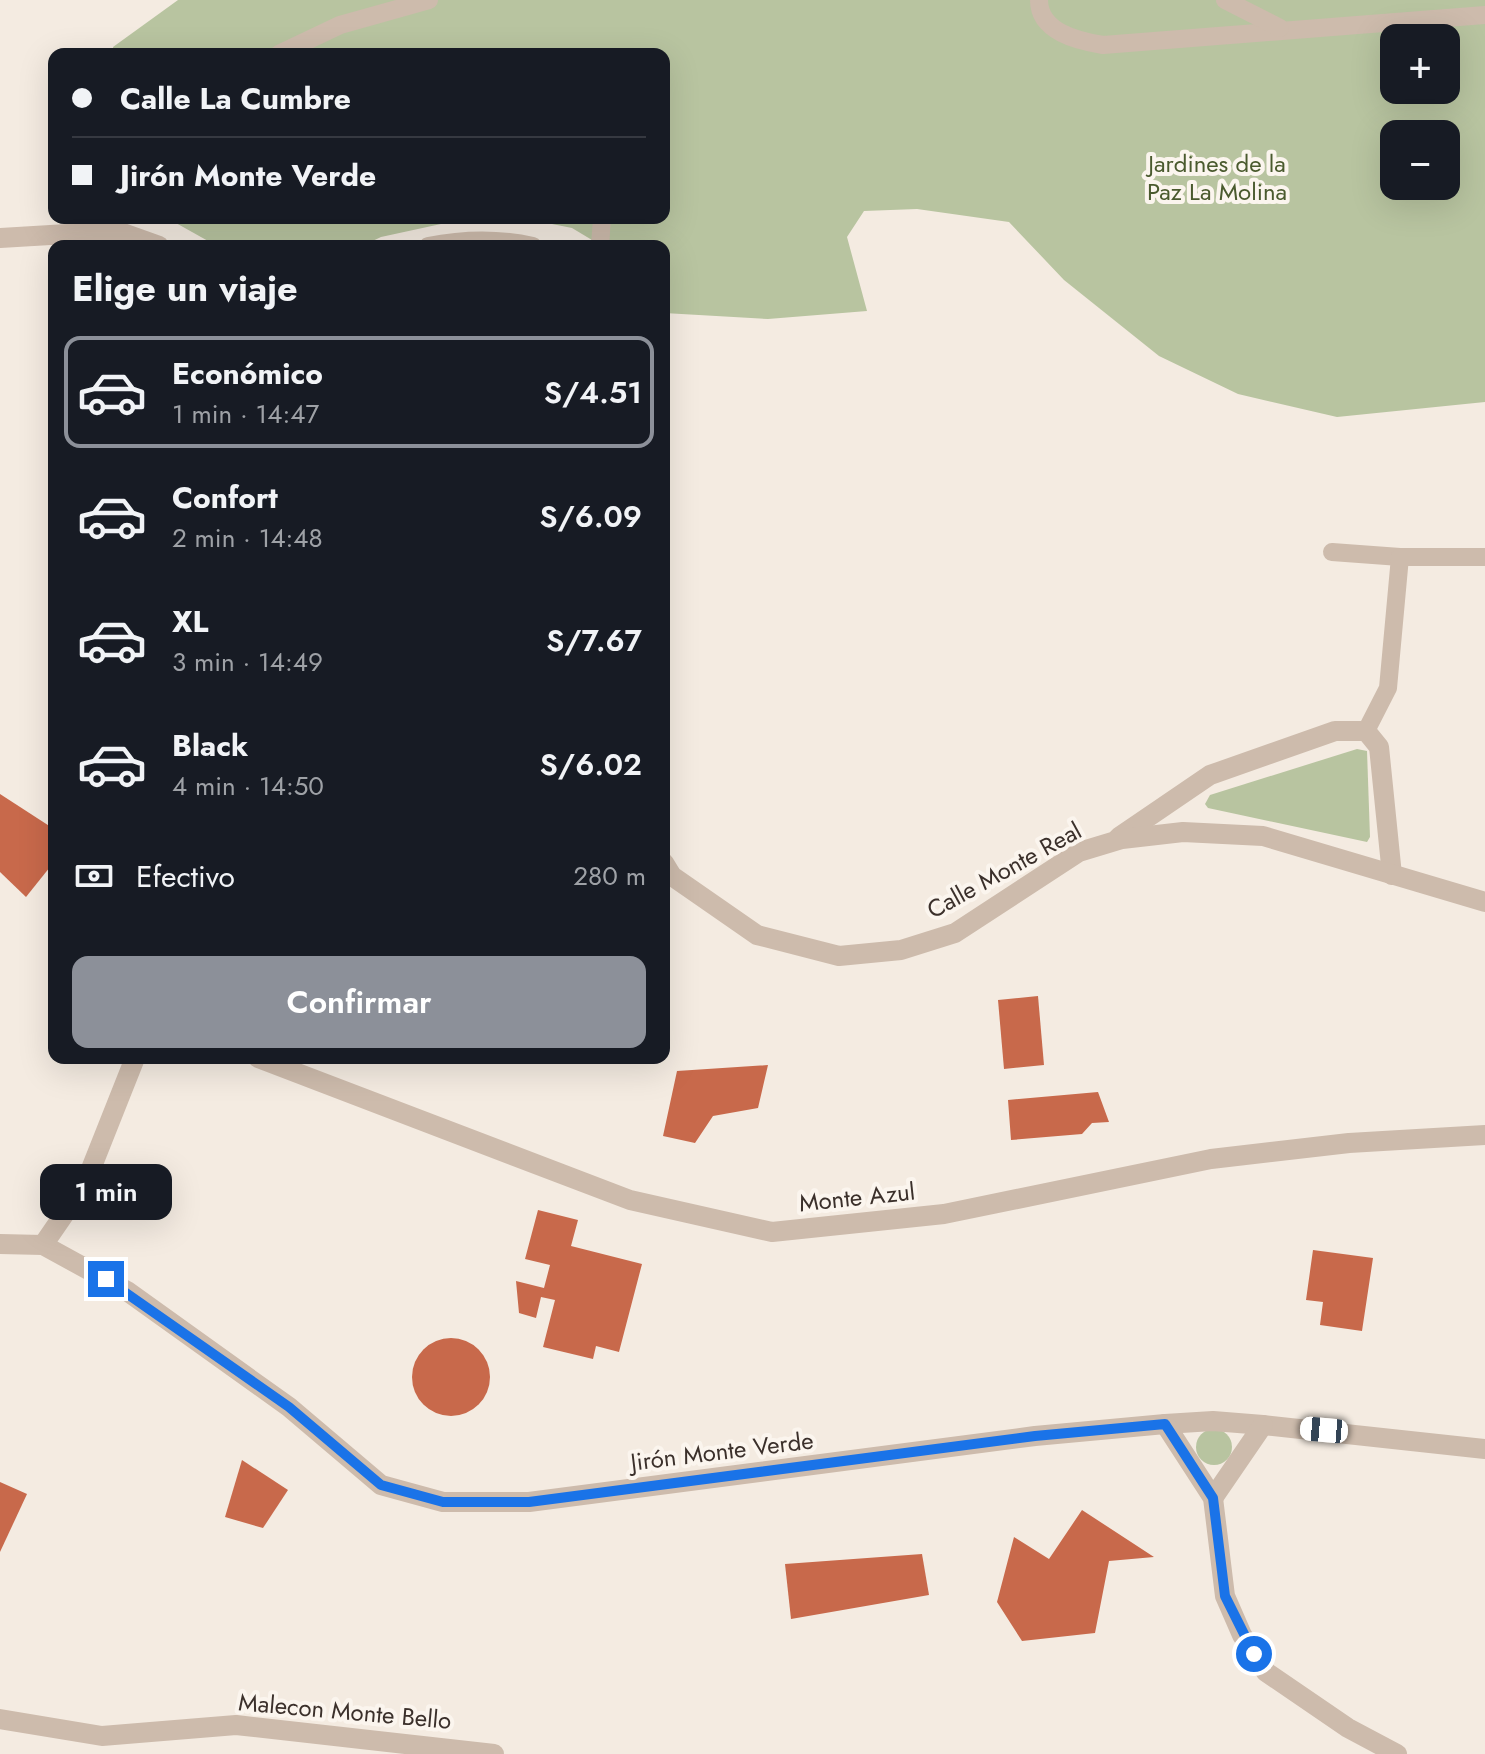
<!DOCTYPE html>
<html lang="es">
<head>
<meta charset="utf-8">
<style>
	body { margin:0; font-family:Jost,sans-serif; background:#20242c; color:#f1f3f6; height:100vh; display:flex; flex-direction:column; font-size:30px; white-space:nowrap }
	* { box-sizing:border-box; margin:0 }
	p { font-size:26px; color:#9ea1a6 }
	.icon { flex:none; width:44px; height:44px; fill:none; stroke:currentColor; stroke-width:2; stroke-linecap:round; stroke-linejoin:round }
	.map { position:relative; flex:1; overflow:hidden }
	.details { position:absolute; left:48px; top:240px; width:622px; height:824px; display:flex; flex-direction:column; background:#171b24; border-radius:16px; box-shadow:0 8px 32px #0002 }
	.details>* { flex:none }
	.guide { position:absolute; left:48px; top:48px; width:622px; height:176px; border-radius:16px; box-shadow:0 8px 32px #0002; display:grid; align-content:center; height:176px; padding:0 24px; background:#171b24 }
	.controls { position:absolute; left:1380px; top:24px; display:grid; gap:16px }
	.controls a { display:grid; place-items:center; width:80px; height:80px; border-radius:16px; background:#171b24; box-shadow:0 8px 32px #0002; font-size:40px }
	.end { position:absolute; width:36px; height:36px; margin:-18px; border:10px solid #1a73e8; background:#fff; box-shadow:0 0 0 4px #fff }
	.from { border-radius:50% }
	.bubble { position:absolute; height:56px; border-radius:16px; background:#171b24; box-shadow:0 8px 32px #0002; font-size:26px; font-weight:600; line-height:56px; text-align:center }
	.car { position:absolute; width:24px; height:48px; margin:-24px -12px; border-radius:10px; box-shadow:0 0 6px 2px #0007; background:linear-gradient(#fff 24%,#345 0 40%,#fff 0 76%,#345 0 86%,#fff 0) }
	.guide b { display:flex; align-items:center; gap:28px; height:76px; font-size:30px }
	.guide b+b { border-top:2px solid #363941 }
	.guide i { width:20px; height:20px; background:#f1f3f6 }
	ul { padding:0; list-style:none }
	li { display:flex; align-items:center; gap:24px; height:112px; margin:0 16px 12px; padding:0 8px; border:4px solid transparent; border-radius:16px }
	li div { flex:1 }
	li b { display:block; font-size:30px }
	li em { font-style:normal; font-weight:600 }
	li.selected { border-color:#8c9099 }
	li>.icon { width:72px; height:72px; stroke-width:1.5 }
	h2 { padding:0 24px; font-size:36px; line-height:96px }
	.pay { display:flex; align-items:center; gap:20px; height:88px; padding:0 24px; font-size:30px }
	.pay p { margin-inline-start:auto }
	.cta { display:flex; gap:16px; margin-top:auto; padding:16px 24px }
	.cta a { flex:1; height:92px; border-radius:16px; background:#8c9099; color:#fff; font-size:32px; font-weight:600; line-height:92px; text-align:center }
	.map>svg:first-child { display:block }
	.green { fill:#b8c4a0; fill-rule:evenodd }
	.building { fill:#c8694b }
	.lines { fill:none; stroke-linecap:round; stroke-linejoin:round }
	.service { stroke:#cdbbac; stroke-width:18 }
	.minor { stroke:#cdbbac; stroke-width:20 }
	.tertiary { stroke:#cdbbac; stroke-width:20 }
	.route { stroke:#1a73e8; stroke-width:10 }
	.labels { text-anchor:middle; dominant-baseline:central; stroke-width:8; stroke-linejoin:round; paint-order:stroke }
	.park-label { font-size:24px; fill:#4a5a2e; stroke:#fbf5ee }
	.street-label { font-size:24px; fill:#3b302b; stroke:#fbf5ee }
</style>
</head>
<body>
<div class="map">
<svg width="1485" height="1754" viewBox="0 0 1485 1754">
	<rect width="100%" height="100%" fill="#f4ebe1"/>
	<g class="green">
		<path d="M178,0h1307v402l-148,15 -99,-23 -79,-38 -95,-76 -55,-58 -92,-13 -53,2 -17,26 20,74 -99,8 -104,-6v-67h-62l-30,-18 -40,-8 -68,-1 -83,18 -19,9h-145l-50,-28h497v-164h-550l-1,-7zM1394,38h52v52h-52zM1394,134h52v52h-52z"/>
		<polygon points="1357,749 1367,751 1370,837 1367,842 1208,808 1205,804 1210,795"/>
		<circle cx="1214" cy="1447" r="18"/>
	</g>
	<g class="building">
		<polygon points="0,794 54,829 54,862 26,897 0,872"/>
		<polygon points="1038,996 1044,1065 1004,1069 998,1000"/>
		<polygon points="768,1065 758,1108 713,1116 695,1143 663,1136 677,1071"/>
		<polygon points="1098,1092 1109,1122 1092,1123 1082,1134 1011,1140 1008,1100"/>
		<polygon points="538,1210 578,1220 571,1246 642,1264 619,1352 596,1346 593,1359 543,1347 555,1300 541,1297 536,1318 519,1313 516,1281 544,1288 550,1265 525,1259"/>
		<polygon points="1313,1250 1373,1258 1362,1331 1320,1325 1323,1302 1306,1300"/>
		<circle cx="451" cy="1377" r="39"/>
		<polygon points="242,1460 288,1490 263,1528 225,1517"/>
		<polygon points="0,1482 27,1494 0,1552"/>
		<polygon points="1082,1510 1154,1557 1109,1561 1095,1633 1022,1641 997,1602 1014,1537 1049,1559"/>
		<polygon points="922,1554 929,1595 791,1619 785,1564"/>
	</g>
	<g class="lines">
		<g class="service">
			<path d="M1039,0c0,32 39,41 64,45l382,-30"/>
			<polyline points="1225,0 1280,28"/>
			<polyline points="279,54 340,25 429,0"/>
			<path d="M428,246c36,-7 69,-8 105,0"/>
			<polyline points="600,246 602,218"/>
			<polyline points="1332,552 1400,557"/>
			<polyline points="1366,731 1388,688 1400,557 1485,557"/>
		</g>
		<g class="minor">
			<polyline points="0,238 117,231 159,246"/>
			<polyline points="1119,837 1210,775 1335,731 1366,731 1379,747 1392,875"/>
			<polyline points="664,863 672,876 757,935 839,956 901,950 955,933 1079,852 1122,839 1183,832 1263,836 1485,902"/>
			<polyline points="258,1058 630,1200 772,1232 944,1214 1211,1159 1349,1143 1485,1135"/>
			<polyline points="0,1244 43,1245 127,1291 289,1407 381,1485 443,1502 529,1502 1035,1436 1165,1424 1213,1421 1263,1425 1485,1449"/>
			<polyline points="43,1245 85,1184 135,1058"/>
			<polyline points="1165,1424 1213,1498 1225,1596 1242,1635 1266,1672 1348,1728 1397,1754"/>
			<polyline points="1213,1498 1263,1425"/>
		</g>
		<polyline class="tertiary" points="0,1719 102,1736 236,1725 494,1754"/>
	</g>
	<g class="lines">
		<polyline class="route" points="106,1279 289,1407 381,1485 443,1502 529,1502 1035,1436 1165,1424 1213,1498 1225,1596 1254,1654"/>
	</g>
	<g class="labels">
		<g class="park-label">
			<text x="1217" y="163">Jardines de la<tspan x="1217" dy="28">Paz La Molina</tspan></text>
		</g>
		<g class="street-label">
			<text transform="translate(1004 870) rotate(-29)">Calle Monte Real</text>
			<text transform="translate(857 1197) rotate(-6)">Monte Azul</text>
			<text transform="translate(722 1451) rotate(-7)">Jirón Monte Verde</text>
			<text transform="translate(345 1711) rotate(5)">Malecon Monte Bello</text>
		</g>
	</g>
</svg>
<div class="controls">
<a>+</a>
<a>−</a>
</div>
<i class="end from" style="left:1254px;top:1654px"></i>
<i class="end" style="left:106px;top:1279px"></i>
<div class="bubble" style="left:40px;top:1164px;width:132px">1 min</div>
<i class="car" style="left:1324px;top:1430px;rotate:275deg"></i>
<div class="guide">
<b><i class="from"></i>Calle La Cumbre</b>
<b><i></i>Jirón Monte Verde</b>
</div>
<section class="details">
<h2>Elige un viaje</h2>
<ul>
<li class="selected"><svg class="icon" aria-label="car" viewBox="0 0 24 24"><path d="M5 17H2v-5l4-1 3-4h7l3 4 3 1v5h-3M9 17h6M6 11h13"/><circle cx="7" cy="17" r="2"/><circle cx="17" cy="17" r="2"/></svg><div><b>Económico</b><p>1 min · 14:47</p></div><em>S/4.51</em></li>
<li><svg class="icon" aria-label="car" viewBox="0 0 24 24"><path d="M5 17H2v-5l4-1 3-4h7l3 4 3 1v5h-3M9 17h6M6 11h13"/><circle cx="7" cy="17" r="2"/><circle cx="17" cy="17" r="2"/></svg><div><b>Confort</b><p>2 min · 14:48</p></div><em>S/6.09</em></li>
<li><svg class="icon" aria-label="car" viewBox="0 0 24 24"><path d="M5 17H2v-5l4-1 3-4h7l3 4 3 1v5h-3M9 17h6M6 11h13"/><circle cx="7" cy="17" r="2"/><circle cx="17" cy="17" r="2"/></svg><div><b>XL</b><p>3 min · 14:49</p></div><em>S/7.67</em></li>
<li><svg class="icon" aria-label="car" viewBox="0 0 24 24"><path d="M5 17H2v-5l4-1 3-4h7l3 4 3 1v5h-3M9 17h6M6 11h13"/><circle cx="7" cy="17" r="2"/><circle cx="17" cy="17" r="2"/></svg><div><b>Black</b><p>4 min · 14:50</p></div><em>S/6.02</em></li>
</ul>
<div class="pay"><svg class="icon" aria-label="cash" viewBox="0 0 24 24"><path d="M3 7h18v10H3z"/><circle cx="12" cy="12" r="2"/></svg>Efectivo<p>280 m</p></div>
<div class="cta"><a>Confirmar</a></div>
</section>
</div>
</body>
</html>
